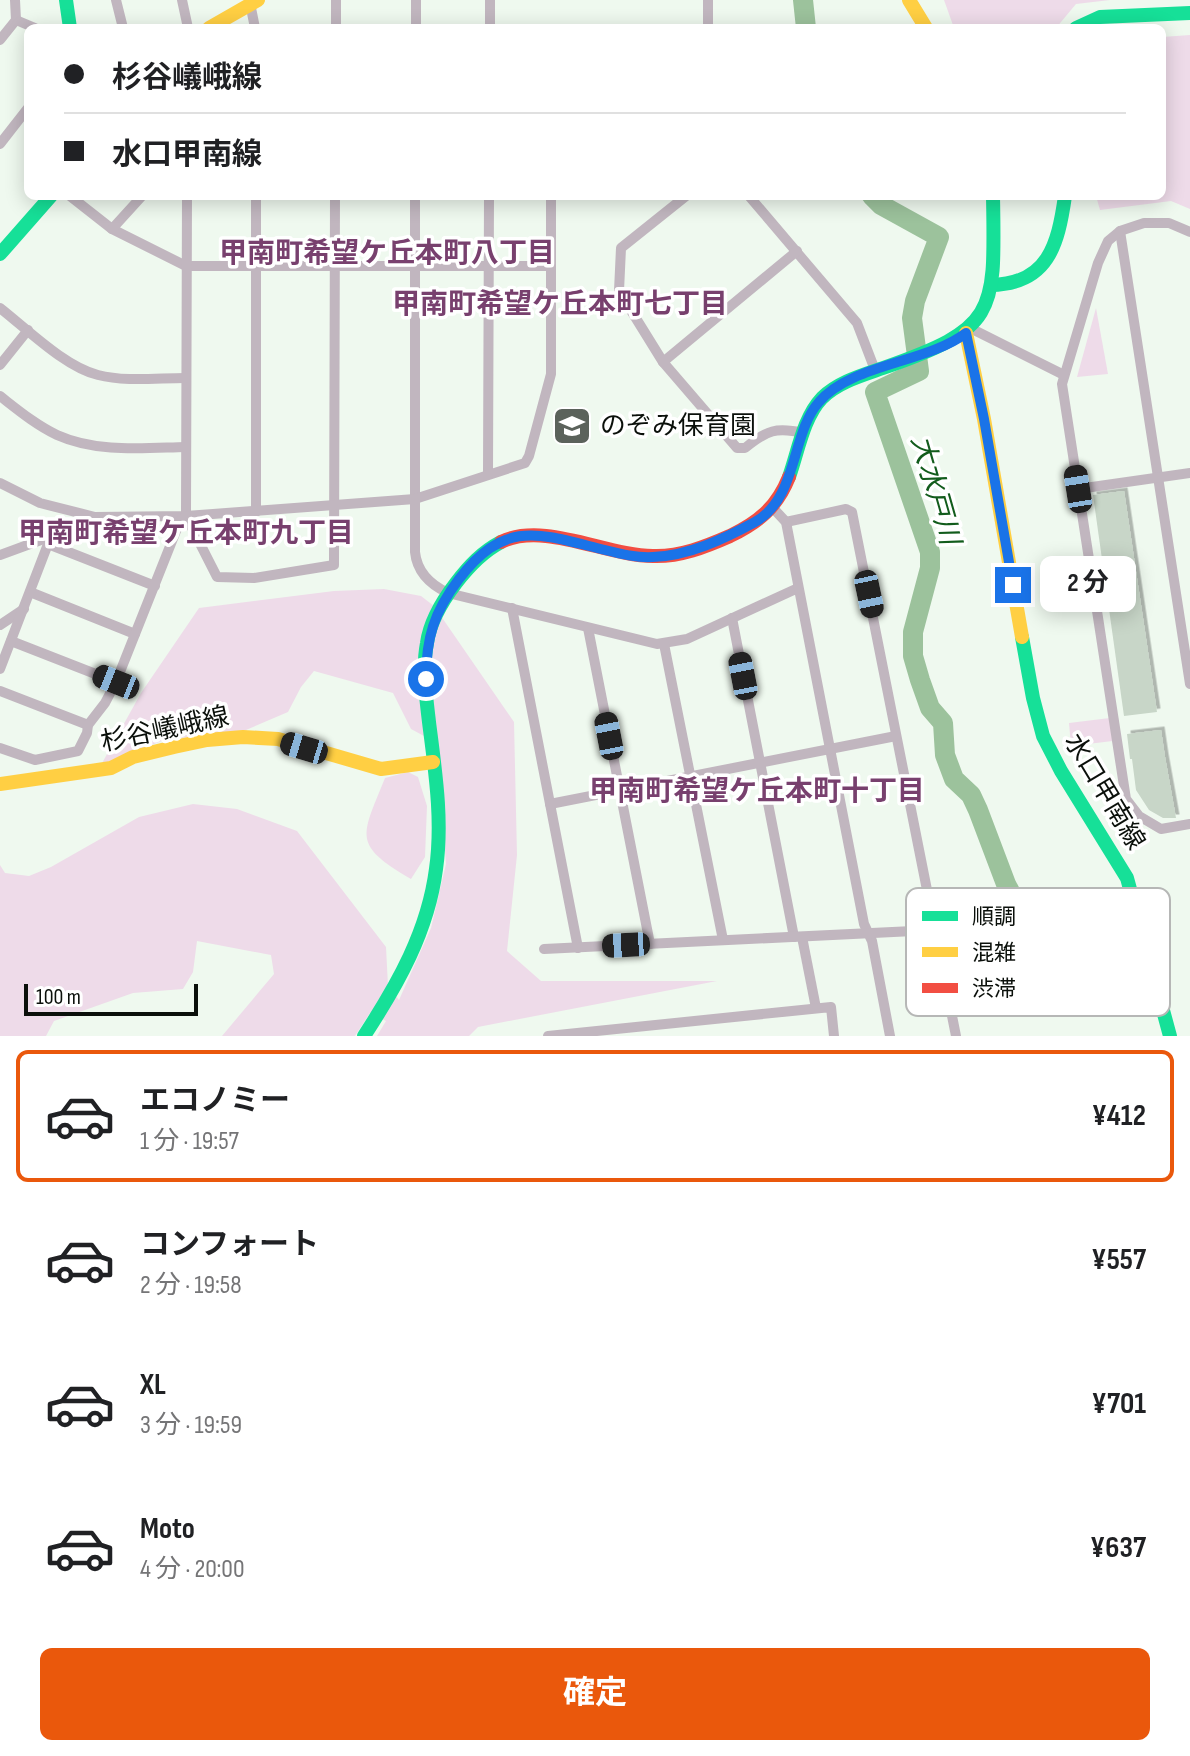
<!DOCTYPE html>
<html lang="ja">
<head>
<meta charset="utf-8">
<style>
	body { margin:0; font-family:"Sofia Sans Condensed","Noto Sans JP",sans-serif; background:#f2f2f2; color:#202124; height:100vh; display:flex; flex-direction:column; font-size:30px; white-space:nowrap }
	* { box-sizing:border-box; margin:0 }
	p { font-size:26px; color:#757577 }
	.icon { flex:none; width:44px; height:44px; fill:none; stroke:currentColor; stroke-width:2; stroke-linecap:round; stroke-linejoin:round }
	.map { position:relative; height:1036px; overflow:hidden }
	.details { display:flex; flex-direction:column; background:#fff; flex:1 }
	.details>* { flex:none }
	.hud { position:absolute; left:24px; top:24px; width:1142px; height:176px; border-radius:12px; box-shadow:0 4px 20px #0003; display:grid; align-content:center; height:176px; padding:0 40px; background:#fff }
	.scale { position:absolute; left:24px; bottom:20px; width:174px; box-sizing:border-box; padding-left:8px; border:4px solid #0b100b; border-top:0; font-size:22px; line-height:28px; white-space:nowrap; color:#0b100b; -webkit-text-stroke:6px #fff; paint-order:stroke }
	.end { position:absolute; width:36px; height:36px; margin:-18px; border:10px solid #1a73e8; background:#fff; box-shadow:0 0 0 4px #fff }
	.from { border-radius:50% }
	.bubble { position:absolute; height:56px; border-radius:12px; background:#fff; box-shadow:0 4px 20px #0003; font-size:26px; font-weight:700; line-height:56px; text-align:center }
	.car { position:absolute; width:24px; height:48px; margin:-24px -12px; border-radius:10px; box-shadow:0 0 6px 2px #0007; background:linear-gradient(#222 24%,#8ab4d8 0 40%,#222 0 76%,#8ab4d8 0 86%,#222 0) }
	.hud b { display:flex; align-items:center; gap:28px; height:76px; font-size:30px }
	.hud b+b { border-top:2px solid #e0e0e0 }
	.hud i { width:20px; height:20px; background:#202124 }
	ul { padding:14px 0 0; list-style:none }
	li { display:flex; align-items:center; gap:24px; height:132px; margin:0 16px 12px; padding:0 24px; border:4px solid transparent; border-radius:12px }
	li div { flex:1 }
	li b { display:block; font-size:30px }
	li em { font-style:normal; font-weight:700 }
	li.current { border-color:#ea580c }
	li>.icon { width:72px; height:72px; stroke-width:1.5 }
	.primary-button { display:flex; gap:16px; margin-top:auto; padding:16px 40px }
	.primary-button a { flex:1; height:92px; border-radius:12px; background:#ea580c; color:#fff; font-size:32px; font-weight:700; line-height:92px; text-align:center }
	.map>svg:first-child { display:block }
	.green { fill:#eedbe9 }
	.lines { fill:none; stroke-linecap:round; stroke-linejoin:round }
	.river { stroke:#9cc29c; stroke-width:20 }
	.building { fill:#c8d6c8; filter:url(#shadow) }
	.street { stroke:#c1b6bf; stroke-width:10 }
	.fast { stroke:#16e098; stroke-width:14 }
	.slow { stroke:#ffcf43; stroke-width:14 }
	.jam { stroke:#f24e42; stroke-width:14 }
	.route { stroke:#1a73e8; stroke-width:10 }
	.labels { text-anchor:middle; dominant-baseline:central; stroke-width:7; stroke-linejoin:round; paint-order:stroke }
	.poi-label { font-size:26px; fill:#0b100b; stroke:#fff; text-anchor:start }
	.street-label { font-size:26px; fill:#0b100b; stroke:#fff }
	.neighbourhood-label { font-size:28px; font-weight:bold; fill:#78406e; stroke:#fff }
	.water-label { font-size:28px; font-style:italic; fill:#125c1c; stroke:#fff }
	.key { fill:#fff; stroke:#b6b7b6; stroke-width:2 }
	.key-label { font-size:22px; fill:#0b100b }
</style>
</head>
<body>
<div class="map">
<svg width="1190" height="1036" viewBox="0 0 1190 1036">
	<defs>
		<filter id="shadow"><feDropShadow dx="3.5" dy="-3.5" stdDeviation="0" flood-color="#0004"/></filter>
	</defs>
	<rect width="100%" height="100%" fill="#eff9ef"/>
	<g class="green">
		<polygon points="944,0 1110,0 1076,4 1056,28 954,28"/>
		<polygon points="1190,35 1190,209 1171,201 1100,210 1096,196 1162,196 1162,37"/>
		<polygon points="1096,308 1108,374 1077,377"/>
		<polygon points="384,589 421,596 434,606 514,722 517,855 507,951 541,981 717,981 478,1027 469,1036 377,1036 386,1021 370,1013 355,1036 222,1036 274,974 271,955 197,941 193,972 183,989 133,993 54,1021 46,1036 0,1036 0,865 5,873 29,876 51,867 139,817 193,804 237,809 297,831 386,947 388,986 399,1000 431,928 446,864 437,743 411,729 393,693 314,671 301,687 288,712 246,730 164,740 101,765 141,693 199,608 334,591"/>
		<polygon points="1118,717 1121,740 1071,746 1069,723"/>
		<path d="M408,772l10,5 9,29 -2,51 -14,22c-60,-35 -49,-43 -26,-101z"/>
	</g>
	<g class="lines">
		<g class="river">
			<polyline points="803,0 806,28"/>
			<polyline points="872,196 881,205 939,237 915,301 912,318 919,371 875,392 930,552 930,568 913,632 913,656 920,680 930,708 943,723 945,755 954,779 971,795 978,810 1006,884 1044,957 1063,974"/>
		</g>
	</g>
	<g class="building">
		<polygon points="1124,491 1157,712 1124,716 1093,495"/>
		<polygon points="1161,730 1165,757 1176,818 1163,818 1149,810 1136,790 1132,759 1130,759 1127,734"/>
	</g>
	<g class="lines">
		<g class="street">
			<polyline points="116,0 123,28"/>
			<polyline points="182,0 188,28"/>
			<polyline points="490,0 490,28"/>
			<polyline points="250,3 255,28"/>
			<polyline points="16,20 35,28"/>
			<polyline points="336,28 336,0"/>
			<polyline points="416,28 416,0"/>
			<polyline points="708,28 708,0"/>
			<polyline points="0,40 16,20 15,0"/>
			<polyline points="0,144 28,108"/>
			<polyline points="70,196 112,229 186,266 551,266"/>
			<polyline points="187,196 186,516 217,577 254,578 334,565 335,196"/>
			<polyline points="256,196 256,512"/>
			<path d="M415,196v356c2,20 16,33 33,41l209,51 30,-5 111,-51"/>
			<path d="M686,196l-65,52 -2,43 44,71 74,86h8c22,-18 31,-21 59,-15"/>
			<polyline points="749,196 857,323 875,370"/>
			<polyline points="112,229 142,196"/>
			<polyline points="1120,231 1190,684"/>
			<polyline points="1190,232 1169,223 1144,223 1120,231 1108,241 1098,263 1062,384 1126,799 1139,816 1161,829 1190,824"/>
			<path d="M0,308c27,21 65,59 98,67 27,7 59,3 87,3"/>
			<polyline points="970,328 1064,375"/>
			<polyline points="663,362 797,251"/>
			<polyline points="0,365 28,330"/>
			<path d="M0,396c18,14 36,29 57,39 40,18 86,13 129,12"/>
			<polyline points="488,474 489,196"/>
			<polyline points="0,483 40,503 95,517 186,516 415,499 525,463 529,456 551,374 551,196"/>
			<polyline points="1078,489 1190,473"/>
			<polyline points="773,508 786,522 864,924 872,941 890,1036"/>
			<polyline points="786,522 846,509 852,512 956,1036"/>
			<polyline points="48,544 155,586"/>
			<polyline points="0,555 79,526 95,517"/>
			<polyline points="30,592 135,634"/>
			<polyline points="512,608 578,948"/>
			<polyline points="732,618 794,937"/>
			<polyline points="0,625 24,609"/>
			<polyline points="588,628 650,944"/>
			<polyline points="11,641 116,682"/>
			<polyline points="664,644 723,940"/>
			<polyline points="0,669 48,544 48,537"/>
			<polyline points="0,691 88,725"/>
			<polyline points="0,748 35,760 78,751 87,733 88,725 105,703 116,682 180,521 186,516"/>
			<polyline points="550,804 896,736"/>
			<polyline points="802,937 816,1008"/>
			<polyline points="544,949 934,930"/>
			<polyline points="548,1036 831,1007 834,1036"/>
		</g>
		<g class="fast">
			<polyline points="66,0 70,28"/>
			<polyline points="1076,28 1100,17 1190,13"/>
			<polyline points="0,254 51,196"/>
			<path d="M991,285c57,-1 67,-40 74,-89"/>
			<path d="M789,477c9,-25 14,-59 33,-79 16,-16 41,-23 61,-30 115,-40 112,-55 110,-172"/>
			<polyline points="1022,637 1033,698 1043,736 1061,771 1127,878 1170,1036"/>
			<path d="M364,1036c34,-52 64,-105 72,-167 7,-49 -1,-99 -7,-147 -3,-26 -7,-53 -2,-79 3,-22 16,-43 29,-60 13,-17 26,-31 45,-41"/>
		</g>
		<g class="slow">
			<polyline points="909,0 926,28"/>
			<polyline points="209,28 258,0"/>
			<polyline points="966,333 984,419 1022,637"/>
			<polyline points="0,784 111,768 133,757 174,747 207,740 243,737 278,739 381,769 433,762"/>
		</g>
		<path class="jam" d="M501,542c43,-21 106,14 152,14 27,1 52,-9 77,-20 29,-14 47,-29 59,-59"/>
	</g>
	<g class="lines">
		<path class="route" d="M426,679c0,-41 8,-67 33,-100 47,-61 81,-45 146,-29 16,4 32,8 48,7 35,-1 71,-18 102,-35 43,-24 36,-89 64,-120 32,-38 108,-39 147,-69l18,86 29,166"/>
	</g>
	<defs>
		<symbol id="school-square" viewBox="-11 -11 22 22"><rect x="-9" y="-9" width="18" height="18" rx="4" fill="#5b625b" stroke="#fff"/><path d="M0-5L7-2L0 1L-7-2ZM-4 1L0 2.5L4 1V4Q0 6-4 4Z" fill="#fff"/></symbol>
	</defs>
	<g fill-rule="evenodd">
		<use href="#school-square" x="550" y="404" width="44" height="44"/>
	</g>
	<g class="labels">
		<g class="poi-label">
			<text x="600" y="426">のぞみ保育園</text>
		</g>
		<g class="street-label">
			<text transform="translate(165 730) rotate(-12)">杉谷嶬峨線</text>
			<text transform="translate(1104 792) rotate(59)">水口甲南線</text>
		</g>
		<g class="neighbourhood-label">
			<text x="387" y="253">甲南町希望ケ丘本町八丁目</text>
			<text x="560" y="304">甲南町希望ケ丘本町七丁目</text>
			<text x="186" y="533">甲南町希望ケ丘本町九丁目</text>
			<text x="757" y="791">甲南町希望ケ丘本町十丁目</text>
		</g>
		<g class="water-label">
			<text transform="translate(935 490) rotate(74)">大水戸川</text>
		</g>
	</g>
	<rect x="906" y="888" width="264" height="128" rx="12" class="key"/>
	<rect x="922" y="911" width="36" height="10" fill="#16e098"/>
	<rect x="922" y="947" width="36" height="10" fill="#ffcf43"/>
	<rect x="922" y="983" width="36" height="10" fill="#f24e42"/>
	<g class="key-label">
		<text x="972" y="924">順調</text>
		<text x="972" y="960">混雑</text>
		<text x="972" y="996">渋滞</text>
	</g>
</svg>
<div class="scale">100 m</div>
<i class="end from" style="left:426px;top:679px"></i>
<i class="end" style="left:1013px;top:585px"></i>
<div class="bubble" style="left:1040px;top:556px;width:96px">2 分</div>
<i class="car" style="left:1078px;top:489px;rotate:351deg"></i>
<i class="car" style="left:869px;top:594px;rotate:168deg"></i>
<i class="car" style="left:743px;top:676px;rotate:349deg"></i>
<i class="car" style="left:116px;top:682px;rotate:292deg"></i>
<i class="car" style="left:609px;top:736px;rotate:349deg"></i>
<i class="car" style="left:304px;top:748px;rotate:287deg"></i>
<i class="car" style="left:626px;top:945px;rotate:267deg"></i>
<div class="hud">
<b><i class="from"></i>杉谷嶬峨線</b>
<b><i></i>水口甲南線</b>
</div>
</div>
<section class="details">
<ul>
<li class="current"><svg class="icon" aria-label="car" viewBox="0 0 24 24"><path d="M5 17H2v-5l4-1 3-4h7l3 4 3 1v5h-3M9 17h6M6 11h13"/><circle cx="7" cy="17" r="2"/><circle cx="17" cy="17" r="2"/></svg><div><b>エコノミー</b><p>1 分 · 19:57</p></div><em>¥412</em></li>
<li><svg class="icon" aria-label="car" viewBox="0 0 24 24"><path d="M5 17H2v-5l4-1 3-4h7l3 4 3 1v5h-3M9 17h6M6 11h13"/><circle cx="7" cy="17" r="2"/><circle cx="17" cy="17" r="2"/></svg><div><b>コンフォート</b><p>2 分 · 19:58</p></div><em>¥557</em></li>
<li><svg class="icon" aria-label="car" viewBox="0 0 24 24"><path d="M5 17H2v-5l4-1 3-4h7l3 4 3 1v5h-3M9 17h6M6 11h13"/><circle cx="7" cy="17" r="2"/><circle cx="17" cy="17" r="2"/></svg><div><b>XL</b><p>3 分 · 19:59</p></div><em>¥701</em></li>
<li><svg class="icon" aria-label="car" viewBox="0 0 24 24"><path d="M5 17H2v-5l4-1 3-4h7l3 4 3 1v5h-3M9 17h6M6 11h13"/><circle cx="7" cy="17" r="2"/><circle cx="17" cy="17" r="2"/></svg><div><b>Moto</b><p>4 分 · 20:00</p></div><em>¥637</em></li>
</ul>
<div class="primary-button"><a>確定</a></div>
</section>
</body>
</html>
